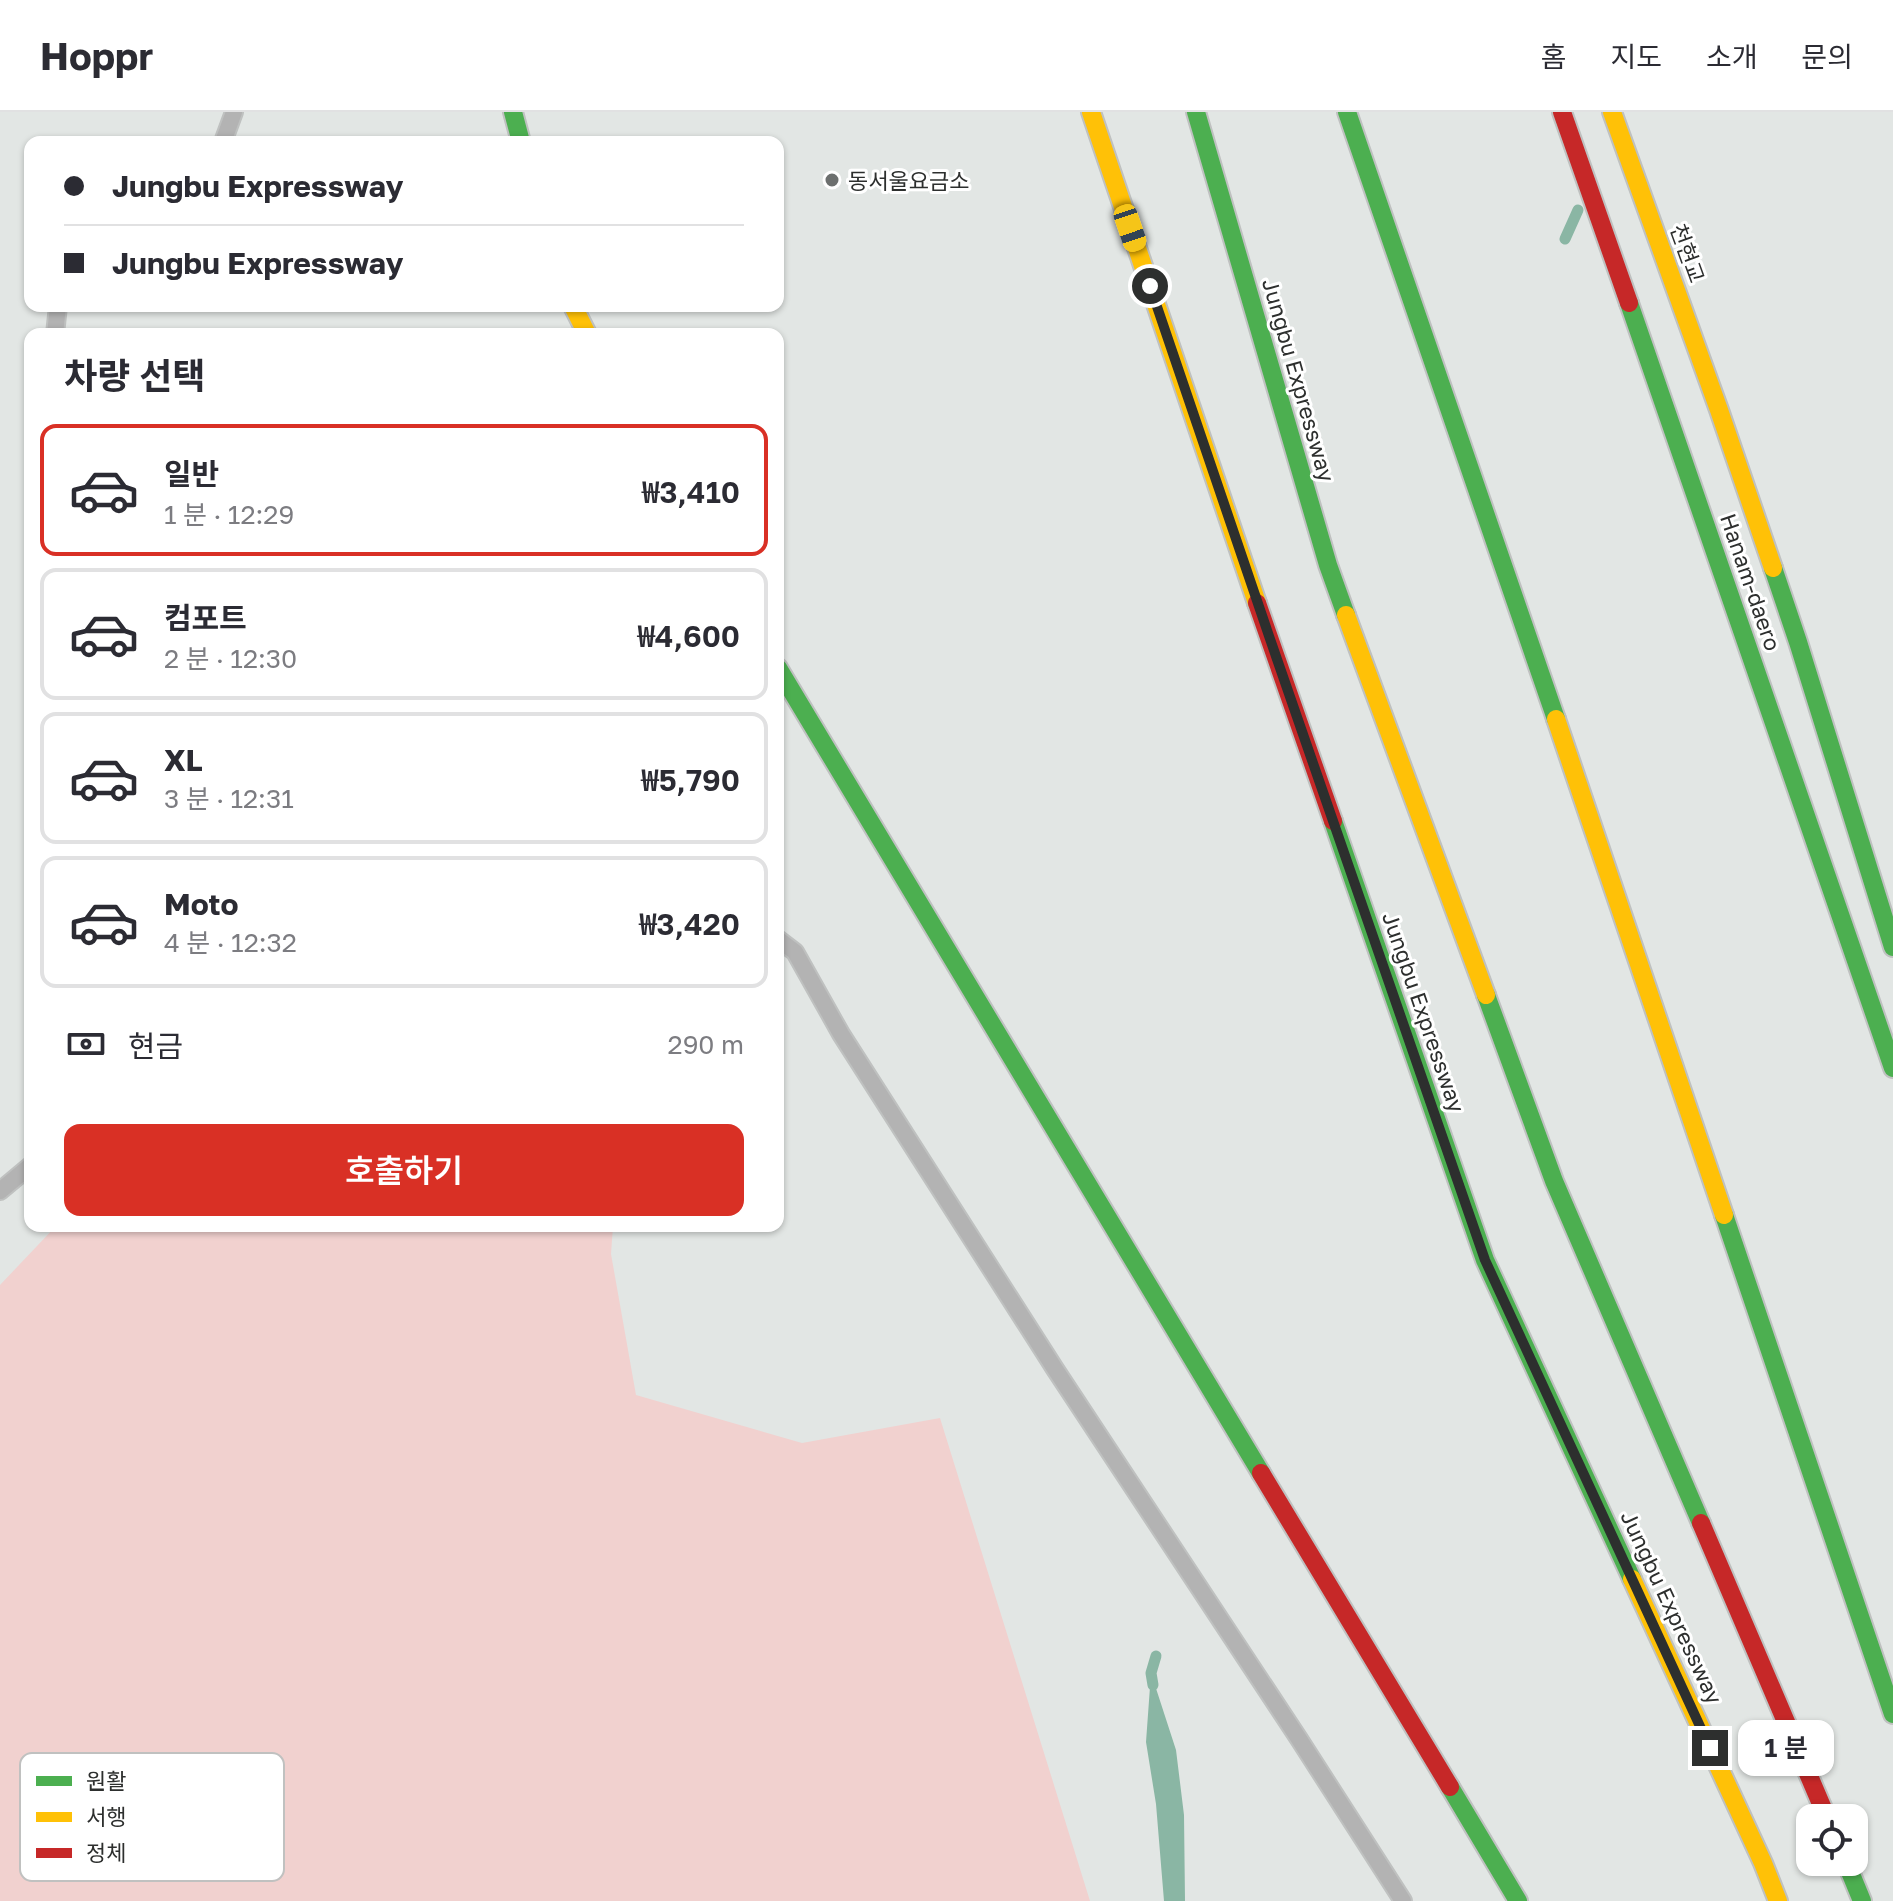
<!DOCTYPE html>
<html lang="ko">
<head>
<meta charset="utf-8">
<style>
	body { margin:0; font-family:"Golos Text","Noto Sans KR",sans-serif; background:#f2f2f3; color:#2b2b33; height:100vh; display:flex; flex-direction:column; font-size:30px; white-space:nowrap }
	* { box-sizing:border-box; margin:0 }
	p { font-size:26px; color:#7c7c81 }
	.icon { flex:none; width:44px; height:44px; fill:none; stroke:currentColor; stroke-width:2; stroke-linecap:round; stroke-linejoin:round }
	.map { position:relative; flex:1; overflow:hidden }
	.details { position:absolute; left:24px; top:216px; width:760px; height:904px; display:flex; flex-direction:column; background:#fff; border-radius:16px; box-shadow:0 2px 6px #0004 }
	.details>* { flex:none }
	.banner { position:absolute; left:24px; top:24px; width:760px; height:176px; border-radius:16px; box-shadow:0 2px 6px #0004; display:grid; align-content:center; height:176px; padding:0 40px; background:#fff }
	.tools { position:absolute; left:1796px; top:1692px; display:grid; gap:16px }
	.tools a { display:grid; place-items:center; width:72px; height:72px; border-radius:16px; background:#fff; box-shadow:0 2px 6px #0004; font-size:40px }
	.end { position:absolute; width:36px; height:36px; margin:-18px; border:10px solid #2d2f2e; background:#fff; box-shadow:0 0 0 4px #fff }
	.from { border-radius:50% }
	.bubble { position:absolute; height:56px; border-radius:16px; background:#fff; box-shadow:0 2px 6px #0004; font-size:26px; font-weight:600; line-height:56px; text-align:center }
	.car { position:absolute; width:24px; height:48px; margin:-24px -12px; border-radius:10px; box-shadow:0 0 6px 2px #0007; background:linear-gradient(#f5c518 24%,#345 0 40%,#f5c518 0 76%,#345 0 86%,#f5c518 0) }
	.banner b { display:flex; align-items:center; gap:28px; height:76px; font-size:30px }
	.banner b+b { border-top:2px solid #e1e1e2 }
	.banner i { width:20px; height:20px; background:#2b2b33 }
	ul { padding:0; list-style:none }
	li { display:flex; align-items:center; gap:24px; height:132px; margin:0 16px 12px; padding:0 24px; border:4px solid #e1e1e2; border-radius:16px }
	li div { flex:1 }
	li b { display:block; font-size:30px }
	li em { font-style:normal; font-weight:600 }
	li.selected { border-color:#d93025 }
	li>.icon { width:72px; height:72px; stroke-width:1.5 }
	h2 { padding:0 40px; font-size:36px; line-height:96px }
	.pay { display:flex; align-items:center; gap:20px; height:88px; padding:0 40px; font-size:30px }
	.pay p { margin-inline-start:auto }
	.cta { display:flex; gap:16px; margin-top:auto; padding:16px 40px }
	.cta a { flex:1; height:92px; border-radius:16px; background:#d93025; color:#fff; font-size:32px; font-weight:600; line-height:92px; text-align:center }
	header { display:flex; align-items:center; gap:48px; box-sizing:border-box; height:112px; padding:0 40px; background:#fff; border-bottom:2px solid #e1e1e2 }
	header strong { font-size:38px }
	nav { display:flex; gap:44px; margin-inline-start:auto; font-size:28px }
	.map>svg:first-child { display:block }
	.green { fill:#f1d1cf }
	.water { fill:#8ab6a4 }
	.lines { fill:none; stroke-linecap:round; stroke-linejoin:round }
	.stream { stroke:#8ab6a4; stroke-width:11 }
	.lane-casing { stroke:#bfc1c0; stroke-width:20 }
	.fast-casing { stroke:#bfc1c0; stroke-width:22 }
	.slow-casing { stroke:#bfc1c0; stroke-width:22 }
	.jam-casing { stroke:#bfc1c0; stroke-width:22 }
	.lane { stroke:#b3b3b3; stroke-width:16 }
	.fast { stroke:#4caf50; stroke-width:18 }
	.slow { stroke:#ffc107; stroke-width:18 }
	.jam { stroke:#c62828; stroke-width:18 }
	.route { stroke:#2d2f2e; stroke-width:10 }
	.poi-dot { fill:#6c6f6e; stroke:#fff; stroke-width:3 }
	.labels { text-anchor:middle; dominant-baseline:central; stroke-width:6; stroke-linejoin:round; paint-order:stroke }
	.poi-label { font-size:22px; fill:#2d2f2e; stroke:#fff; text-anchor:start }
	.street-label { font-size:22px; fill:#2d2f2e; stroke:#fff }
	.key { fill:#fff; stroke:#c0c1c0; stroke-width:2 }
	.key-label { font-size:22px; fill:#2d2f2e }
</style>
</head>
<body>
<header>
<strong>Hoppr</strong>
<nav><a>홈</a><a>지도</a><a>소개</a><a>문의</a></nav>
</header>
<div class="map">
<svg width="1893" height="1789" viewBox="0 0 1893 1789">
	<rect width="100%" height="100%" fill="#e2e6e4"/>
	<polygon class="green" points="56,1114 613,1114 611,1142 636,1283 802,1331 940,1306 1090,1789 0,1789 0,1173"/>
	<polygon class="water" points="1151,1561 1176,1638 1184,1703 1185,1789 1164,1789 1156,1692 1146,1630"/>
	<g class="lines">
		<g class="stream">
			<polyline points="1565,127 1578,98"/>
			<polyline points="1153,1573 1151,1561 1156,1544"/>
		</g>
		<defs>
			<g id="lane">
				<polyline points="223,30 234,0"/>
				<polyline points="55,222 58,194"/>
				<polyline points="778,827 795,840 841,922 1055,1257 1299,1627 1403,1789"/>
				<polyline points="0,1079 30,1054"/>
			</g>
			<g id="fast">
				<polyline points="513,0 521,30"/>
				<polyline points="1196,0 1328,453 1346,503"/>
				<polyline points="1347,0 1556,607"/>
				<path d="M1629,191c90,254 174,511 264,765"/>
				<polyline points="1773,456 1798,530 1893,835"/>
				<polyline points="778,556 1261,1361"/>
				<polyline points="1333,709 1485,1148 1632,1467"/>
				<polyline points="1486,883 1554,1069 1701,1411"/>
				<polyline points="1724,1103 1893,1602"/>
				<polyline points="1450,1675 1518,1789"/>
				<polyline points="1846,1750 1862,1789"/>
			</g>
			<g id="slow">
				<polyline points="1091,0 1257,491"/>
				<polyline points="1612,0 1719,298 1773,456"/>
				<polyline points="573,194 587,222"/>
				<polyline points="1346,503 1486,883"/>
				<polyline points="1556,607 1724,1103"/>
				<polyline points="1632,1467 1763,1751 1778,1789"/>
			</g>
			<g id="jam">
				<polyline points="1562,0 1629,191"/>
				<polyline points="1257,491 1333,709"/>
				<polyline points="1261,1361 1450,1675"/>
				<polyline points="1701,1411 1827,1706"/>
			</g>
		</defs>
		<use href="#lane" class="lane-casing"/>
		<use href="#fast" class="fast-casing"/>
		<use href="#slow" class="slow-casing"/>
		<use href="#jam" class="jam-casing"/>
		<use href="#lane" class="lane"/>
		<use href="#fast" class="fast"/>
		<use href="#slow" class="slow"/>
		<use href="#jam" class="jam"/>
	</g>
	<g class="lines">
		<polyline class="route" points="1150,174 1269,524 1485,1148 1710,1636"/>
	</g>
	<circle class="poi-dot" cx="832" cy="68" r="8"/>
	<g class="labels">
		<g class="poi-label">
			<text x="848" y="68">동서울요금소</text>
		</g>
		<g class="street-label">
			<text transform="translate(1688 141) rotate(70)">천현교</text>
			<text transform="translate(1299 268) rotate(74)">Jungbu Expressway</text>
			<text transform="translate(1751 470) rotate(71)">Hanam-daero</text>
			<text transform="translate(1424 900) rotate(71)">Jungbu Expressway</text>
			<text transform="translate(1672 1495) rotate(65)">Jungbu Expressway</text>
		</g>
	</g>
	<rect x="20" y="1641" width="264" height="128" rx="12" class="key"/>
	<rect x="36" y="1664" width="36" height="10" fill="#4caf50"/>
	<rect x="36" y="1700" width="36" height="10" fill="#ffc107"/>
	<rect x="36" y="1736" width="36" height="10" fill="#c62828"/>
	<g class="key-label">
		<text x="86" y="1677">원활</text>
		<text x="86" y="1713">서행</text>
		<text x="86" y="1749">정체</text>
	</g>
</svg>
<div class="tools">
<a><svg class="icon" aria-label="locate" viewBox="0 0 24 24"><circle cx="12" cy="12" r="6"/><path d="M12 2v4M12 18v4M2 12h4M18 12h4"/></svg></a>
</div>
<i class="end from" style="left:1150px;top:174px"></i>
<i class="end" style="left:1710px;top:1636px"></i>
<div class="bubble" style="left:1738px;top:1608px;width:96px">1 분</div>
<i class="car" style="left:1130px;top:116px;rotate:161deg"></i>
<div class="banner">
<b><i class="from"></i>Jungbu Expressway</b>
<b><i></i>Jungbu Expressway</b>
</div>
<section class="details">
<h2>차량 선택</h2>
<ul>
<li class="selected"><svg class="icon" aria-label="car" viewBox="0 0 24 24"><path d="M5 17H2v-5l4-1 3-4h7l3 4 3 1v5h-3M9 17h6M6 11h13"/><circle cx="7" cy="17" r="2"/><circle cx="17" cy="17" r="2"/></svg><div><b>일반</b><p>1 분 · 12:29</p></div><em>₩3,410</em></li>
<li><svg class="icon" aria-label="car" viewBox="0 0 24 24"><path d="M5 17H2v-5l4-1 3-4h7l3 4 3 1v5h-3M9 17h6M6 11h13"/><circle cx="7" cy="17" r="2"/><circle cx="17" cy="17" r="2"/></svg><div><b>컴포트</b><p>2 분 · 12:30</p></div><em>₩4,600</em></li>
<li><svg class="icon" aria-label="car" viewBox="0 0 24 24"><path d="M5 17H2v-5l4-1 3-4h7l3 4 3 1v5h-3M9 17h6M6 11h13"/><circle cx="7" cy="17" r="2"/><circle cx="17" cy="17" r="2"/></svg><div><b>XL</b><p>3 분 · 12:31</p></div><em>₩5,790</em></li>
<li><svg class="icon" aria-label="car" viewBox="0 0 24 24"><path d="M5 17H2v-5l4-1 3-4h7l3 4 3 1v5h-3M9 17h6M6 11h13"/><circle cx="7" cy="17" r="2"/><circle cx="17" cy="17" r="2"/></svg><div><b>Moto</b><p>4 분 · 12:32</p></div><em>₩3,420</em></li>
</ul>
<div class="pay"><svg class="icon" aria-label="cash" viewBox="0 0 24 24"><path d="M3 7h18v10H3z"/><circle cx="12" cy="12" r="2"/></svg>현금<p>290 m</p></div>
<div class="cta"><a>호출하기</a></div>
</section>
</div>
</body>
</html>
